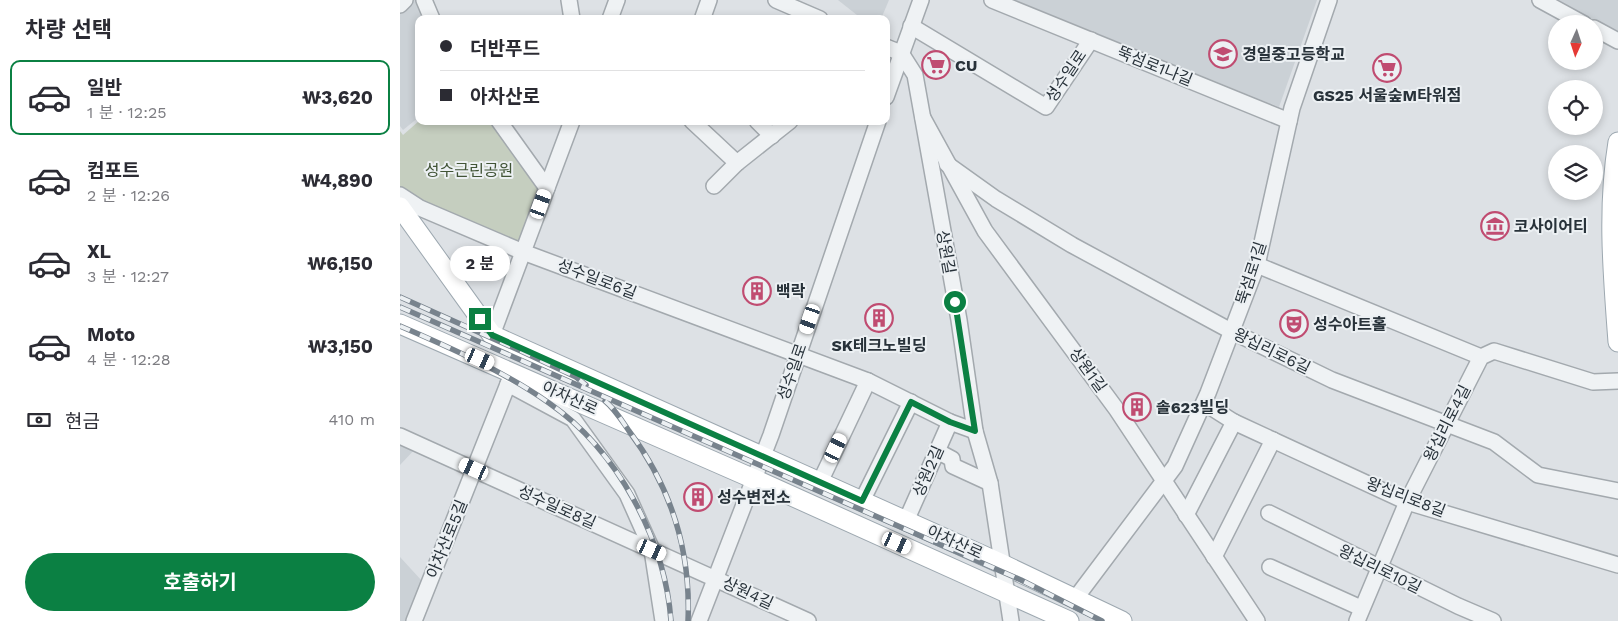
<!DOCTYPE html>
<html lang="ko">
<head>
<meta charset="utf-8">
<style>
	body { margin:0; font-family:"Work Sans","Noto Sans KR",sans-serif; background:#f7f7f7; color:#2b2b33; height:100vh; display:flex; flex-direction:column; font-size:19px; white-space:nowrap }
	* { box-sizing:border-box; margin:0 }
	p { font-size:16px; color:#7c7c81 }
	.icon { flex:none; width:28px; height:28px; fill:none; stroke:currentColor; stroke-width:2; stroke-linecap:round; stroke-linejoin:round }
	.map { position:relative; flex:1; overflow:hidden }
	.panel { display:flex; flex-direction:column; background:#fff; width:400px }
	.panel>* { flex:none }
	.guide { position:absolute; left:15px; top:15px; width:475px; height:110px; border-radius:10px; box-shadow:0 2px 8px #0003; display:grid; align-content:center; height:110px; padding:0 25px; background:#fff }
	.needle { width:32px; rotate:183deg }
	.fabs { position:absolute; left:1148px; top:15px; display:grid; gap:10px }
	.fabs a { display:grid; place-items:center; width:55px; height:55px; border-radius:50%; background:#fff; box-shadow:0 2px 8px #0003; font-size:25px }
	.end { position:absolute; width:22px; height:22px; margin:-11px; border:6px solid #0b8043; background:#fff; box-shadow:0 0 0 2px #fff }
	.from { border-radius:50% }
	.bubble { position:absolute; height:35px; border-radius:18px; background:#fff; box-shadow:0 2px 8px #0003; font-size:16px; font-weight:700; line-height:35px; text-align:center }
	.car { position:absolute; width:15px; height:30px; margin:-15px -8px; border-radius:6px; box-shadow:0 0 4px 1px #0007; background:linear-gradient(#fff 24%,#345 0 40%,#fff 0 76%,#345 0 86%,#fff 0) }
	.guide b { display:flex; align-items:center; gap:18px; height:48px; font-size:19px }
	.guide b+b { border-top:1px solid #e1e1e2 }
	.guide i { width:12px; height:12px; background:#2b2b33 }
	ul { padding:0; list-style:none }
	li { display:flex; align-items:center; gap:15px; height:75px; margin:0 10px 8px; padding:0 15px; border:2px solid transparent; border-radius:10px }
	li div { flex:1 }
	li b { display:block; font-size:19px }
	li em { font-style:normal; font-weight:700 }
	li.current { border-color:#0b8043 }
	li>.icon { width:45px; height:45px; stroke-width:1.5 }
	h2 { padding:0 25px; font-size:22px; line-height:60px }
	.pay { display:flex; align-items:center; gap:12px; height:55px; padding:0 25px; font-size:19px }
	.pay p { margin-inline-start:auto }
	.button { display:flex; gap:10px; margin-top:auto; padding:10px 25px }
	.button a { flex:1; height:58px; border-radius:30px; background:#0b8043; color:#fff; font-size:20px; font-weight:700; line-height:58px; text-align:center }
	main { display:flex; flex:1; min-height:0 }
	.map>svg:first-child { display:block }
	.built { fill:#cbd1d6 }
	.green { fill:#c5cebf }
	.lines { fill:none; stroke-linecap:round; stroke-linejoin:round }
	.minor-casing { stroke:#a3a9ae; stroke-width:18 }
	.major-casing { stroke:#9da8b0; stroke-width:21 }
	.minor { stroke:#eff2f4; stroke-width:15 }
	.major { stroke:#fff; stroke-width:19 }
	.rail-casing { stroke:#78838d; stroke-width:5.5 }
	.rail { stroke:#ecf0f3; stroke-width:4; stroke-dasharray:11; stroke-linecap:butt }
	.route { stroke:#0b8043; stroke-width:6 }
	.labels { text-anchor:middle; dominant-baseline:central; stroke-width:4; stroke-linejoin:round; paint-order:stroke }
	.poi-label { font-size:16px; font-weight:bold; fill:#28323a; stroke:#ecf0f3; text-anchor:start }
	.street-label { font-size:16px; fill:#28323a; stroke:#ecf0f3 }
	.park-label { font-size:16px; fill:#415436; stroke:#ecf0f3 }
</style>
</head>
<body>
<main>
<section class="panel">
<h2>차량 선택</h2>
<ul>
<li class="current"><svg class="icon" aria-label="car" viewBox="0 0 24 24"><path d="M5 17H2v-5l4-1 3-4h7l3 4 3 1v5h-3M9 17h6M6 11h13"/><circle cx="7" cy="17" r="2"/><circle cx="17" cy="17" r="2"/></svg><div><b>일반</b><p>1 분 · 12:25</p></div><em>₩3,620</em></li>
<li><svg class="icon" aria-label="car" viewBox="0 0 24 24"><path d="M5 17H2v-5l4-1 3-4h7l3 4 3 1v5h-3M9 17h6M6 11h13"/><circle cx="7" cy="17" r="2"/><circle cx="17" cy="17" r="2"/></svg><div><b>컴포트</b><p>2 분 · 12:26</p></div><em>₩4,890</em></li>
<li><svg class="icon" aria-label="car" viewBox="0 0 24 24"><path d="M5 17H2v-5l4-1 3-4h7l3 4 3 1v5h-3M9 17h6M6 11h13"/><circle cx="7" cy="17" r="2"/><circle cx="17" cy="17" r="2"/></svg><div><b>XL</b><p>3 분 · 12:27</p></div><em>₩6,150</em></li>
<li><svg class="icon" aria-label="car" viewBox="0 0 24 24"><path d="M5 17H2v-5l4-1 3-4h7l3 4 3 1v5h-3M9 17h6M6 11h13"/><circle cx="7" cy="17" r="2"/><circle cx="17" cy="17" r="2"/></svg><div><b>Moto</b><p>4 분 · 12:28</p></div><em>₩3,150</em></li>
</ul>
<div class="pay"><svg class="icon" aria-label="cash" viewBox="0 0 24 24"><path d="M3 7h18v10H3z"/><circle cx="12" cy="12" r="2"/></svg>현금<p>410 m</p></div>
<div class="button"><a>호출하기</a></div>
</section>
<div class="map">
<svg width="1218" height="621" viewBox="0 0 1218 621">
	<rect width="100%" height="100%" fill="#dde1e5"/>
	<g class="built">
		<polygon points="11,0 20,0 28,19 19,19 19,117 3,130 0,126 0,13"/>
		<polygon points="438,0 489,0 481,19 462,19"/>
		<polygon points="615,0 917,0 879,107"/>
		<polygon points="1156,0 1218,0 1218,33 1213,32"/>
		<polygon points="0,440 17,447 0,465"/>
		<polygon points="0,557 22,581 5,621 0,621"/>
	</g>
	<polygon class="green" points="19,121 94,121 141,188 120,245 22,203 0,189 0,131 3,135"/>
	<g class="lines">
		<defs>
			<g id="minor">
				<polyline points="24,0 32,19"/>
				<polyline points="169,0 172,19"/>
				<polyline points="376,0 420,19"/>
				<polyline points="592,0 889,121"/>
				<polyline points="1140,0 1184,24"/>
				<polyline points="0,5 5,0"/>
				<polyline points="210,19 217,0"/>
				<polyline points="305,19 303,17 309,0"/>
				<polyline points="511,26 646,107 691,40"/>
				<polyline points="1194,28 1218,41"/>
				<polyline points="486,47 501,53 515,75 559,320 575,431 590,483 611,621"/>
				<polyline points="486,97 521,0"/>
				<polyline points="523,118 585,231 717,410 857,621"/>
				<polyline points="99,121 147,188"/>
				<polyline points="292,121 337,163"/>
				<polyline points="357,121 372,136"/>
				<polyline points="547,164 596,199 672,245 831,331 932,380 1094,442 1138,475 1218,491"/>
				<polyline points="314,186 337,163 390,121"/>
				<polyline points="0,195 20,208 123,252 468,381 550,422 575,431"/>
				<polyline points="857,265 1081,357"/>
				<polyline points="92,335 172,121"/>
				<polyline points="108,384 173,419 227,494 252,550 263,621"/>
				<polyline points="804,403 834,422 1007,502 1218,565"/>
				<polyline points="0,436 408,621"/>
				<polyline points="537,451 552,459 553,466 590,483"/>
				<polyline points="420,482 468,381"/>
				<polyline points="462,501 511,402"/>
				<polyline points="869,513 1058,606 1093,621"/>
				<polyline points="786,515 834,422"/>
				<polyline points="506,521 550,422"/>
				<polyline points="814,557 873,440"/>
				<polyline points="870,567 961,608"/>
				<polyline points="675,599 775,466 808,393 857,265 892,108 929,0"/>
				<polyline points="14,621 112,374"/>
				<polyline points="299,621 371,435 478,121"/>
				<polyline points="957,621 1007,502 1081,357 1094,351 1193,382 1218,381"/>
			</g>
			<g id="major">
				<path d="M1218,142c-11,67 -5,133 0,200"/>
				<polyline points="0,207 92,335 602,564 722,621"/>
				<polyline points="0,324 354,479 669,621"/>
			</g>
		</defs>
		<use href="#minor" class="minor-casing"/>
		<use href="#major" class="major-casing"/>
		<use href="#minor" class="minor"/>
		<use href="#major" class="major"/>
		<defs>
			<g id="rail">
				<polyline points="0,297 123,352 176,377 186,385"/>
				<polyline points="0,307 621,580 702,621"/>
				<path d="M0,326c49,21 105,46 149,77 68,47 116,136 122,218"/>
				<path d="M205,401c10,8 17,20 24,30 42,56 62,120 59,190"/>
			</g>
		</defs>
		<use href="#rail" class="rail-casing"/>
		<use href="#rail" class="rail"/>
	</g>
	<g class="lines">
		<polyline class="route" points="80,319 92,335 462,501 511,402 550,422 575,431 555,302"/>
	</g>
	<defs>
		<symbol id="school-ring" viewBox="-11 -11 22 22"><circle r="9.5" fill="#ecf0f3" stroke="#c04c71" stroke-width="1.5"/><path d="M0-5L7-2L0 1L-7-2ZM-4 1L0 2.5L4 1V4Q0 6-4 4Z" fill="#c04c71"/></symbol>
		<symbol id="supermarket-ring" viewBox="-11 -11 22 22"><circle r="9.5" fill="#ecf0f3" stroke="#c04c71" stroke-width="1.5"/><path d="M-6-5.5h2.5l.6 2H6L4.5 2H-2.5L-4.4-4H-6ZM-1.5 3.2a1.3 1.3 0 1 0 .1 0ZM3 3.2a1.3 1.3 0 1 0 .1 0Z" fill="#c04c71"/></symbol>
		<symbol id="museum-ring" viewBox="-11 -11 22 22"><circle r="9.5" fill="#ecf0f3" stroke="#c04c71" stroke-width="1.5"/><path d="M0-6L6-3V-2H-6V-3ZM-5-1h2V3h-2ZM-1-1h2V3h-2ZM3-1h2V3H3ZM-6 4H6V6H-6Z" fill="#c04c71"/></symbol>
		<symbol id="building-ring" viewBox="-11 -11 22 22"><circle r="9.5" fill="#ecf0f3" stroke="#c04c71" stroke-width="1.5"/><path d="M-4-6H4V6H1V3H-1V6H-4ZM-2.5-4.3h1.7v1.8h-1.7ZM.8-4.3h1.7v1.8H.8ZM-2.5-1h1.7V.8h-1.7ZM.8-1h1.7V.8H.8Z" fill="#c04c71"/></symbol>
		<symbol id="theatre-ring" viewBox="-11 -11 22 22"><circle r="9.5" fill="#ecf0f3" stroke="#c04c71" stroke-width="1.5"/><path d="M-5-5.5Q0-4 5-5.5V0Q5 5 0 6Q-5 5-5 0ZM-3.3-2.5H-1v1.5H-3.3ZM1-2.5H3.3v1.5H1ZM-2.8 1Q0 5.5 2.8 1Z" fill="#c04c71"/></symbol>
	</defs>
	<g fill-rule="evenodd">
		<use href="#school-ring" x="807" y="38" width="32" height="32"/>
		<use href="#supermarket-ring" x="520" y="49" width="32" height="32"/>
		<use href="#supermarket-ring" x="971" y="52" width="32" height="32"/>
		<use href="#museum-ring" x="1079" y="210" width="32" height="32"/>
		<use href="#building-ring" x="341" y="275" width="32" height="32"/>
		<use href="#building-ring" x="463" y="302" width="32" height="32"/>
		<use href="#theatre-ring" x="878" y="308" width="32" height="32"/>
		<use href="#building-ring" x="721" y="391" width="32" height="32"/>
		<use href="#building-ring" x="282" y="481" width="32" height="32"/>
	</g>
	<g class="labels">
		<g class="poi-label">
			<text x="842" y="54">경일중고등학교</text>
			<text x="555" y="65">CU</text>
			<text x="987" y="95" text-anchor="middle">GS25 서울숲M타워점</text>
			<text x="1114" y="226">코사이어티</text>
			<text x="376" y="291">백락</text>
			<text x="913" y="324">성수아트홀</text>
			<text x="479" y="345" text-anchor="middle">SK테크노빌딩</text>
			<text x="756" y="407">솔623빌딩</text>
			<text x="317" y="497">성수변전소</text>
		</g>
		<g class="street-label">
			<text transform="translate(755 66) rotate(22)">뚝섬로1나길</text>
			<text transform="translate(666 76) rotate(-56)">성수일로</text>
			<text transform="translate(546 252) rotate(80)">상원길</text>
			<text transform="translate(851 273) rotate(-72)">뚝섬로1길</text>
			<text transform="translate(197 279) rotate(21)">성수일로6길</text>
			<text transform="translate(872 351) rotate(26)">왕십리로6길</text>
			<text transform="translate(688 370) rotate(54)">상원1길</text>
			<text transform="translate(392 372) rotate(-71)">성수일로</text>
			<text transform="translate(170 398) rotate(24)">아차산로</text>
			<text transform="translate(1047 423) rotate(-63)">왕십리로4길</text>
			<text transform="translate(528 471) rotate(-66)">상원2길</text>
			<text transform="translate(1006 497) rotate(21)">왕십리로8길</text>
			<text transform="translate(157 507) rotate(24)">성수일로8길</text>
			<text transform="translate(47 539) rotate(-68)">아차산로5길</text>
			<text transform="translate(555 542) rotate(24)">아차산로</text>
			<text transform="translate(980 569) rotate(26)">왕십리로10길</text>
			<text transform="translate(348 593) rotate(25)">상원4길</text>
		</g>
		<g class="park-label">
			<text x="69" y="170">성수근린공원</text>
		</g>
	</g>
</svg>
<div class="fabs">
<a><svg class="needle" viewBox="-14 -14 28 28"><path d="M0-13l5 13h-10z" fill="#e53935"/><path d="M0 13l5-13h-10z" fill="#7c7c81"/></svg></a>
<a><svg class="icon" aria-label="locate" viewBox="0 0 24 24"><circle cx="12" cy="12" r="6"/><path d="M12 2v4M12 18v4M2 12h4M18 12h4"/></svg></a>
<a><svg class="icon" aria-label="layers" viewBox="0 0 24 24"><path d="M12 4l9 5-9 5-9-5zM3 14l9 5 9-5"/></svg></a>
</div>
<i class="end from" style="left:555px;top:302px"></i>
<i class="end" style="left:80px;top:319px"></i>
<div class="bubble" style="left:50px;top:246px;width:60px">2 분</div>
<i class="car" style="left:141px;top:204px;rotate:20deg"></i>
<i class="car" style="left:410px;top:319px;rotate:199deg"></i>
<i class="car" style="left:80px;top:359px;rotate:114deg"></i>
<i class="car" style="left:436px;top:448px;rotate:25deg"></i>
<i class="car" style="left:74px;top:469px;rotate:294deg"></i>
<i class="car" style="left:497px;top:543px;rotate:114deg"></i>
<i class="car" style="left:252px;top:550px;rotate:114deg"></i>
<div class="guide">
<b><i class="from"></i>더반푸드</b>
<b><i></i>아차산로</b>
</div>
</div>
</main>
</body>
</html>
